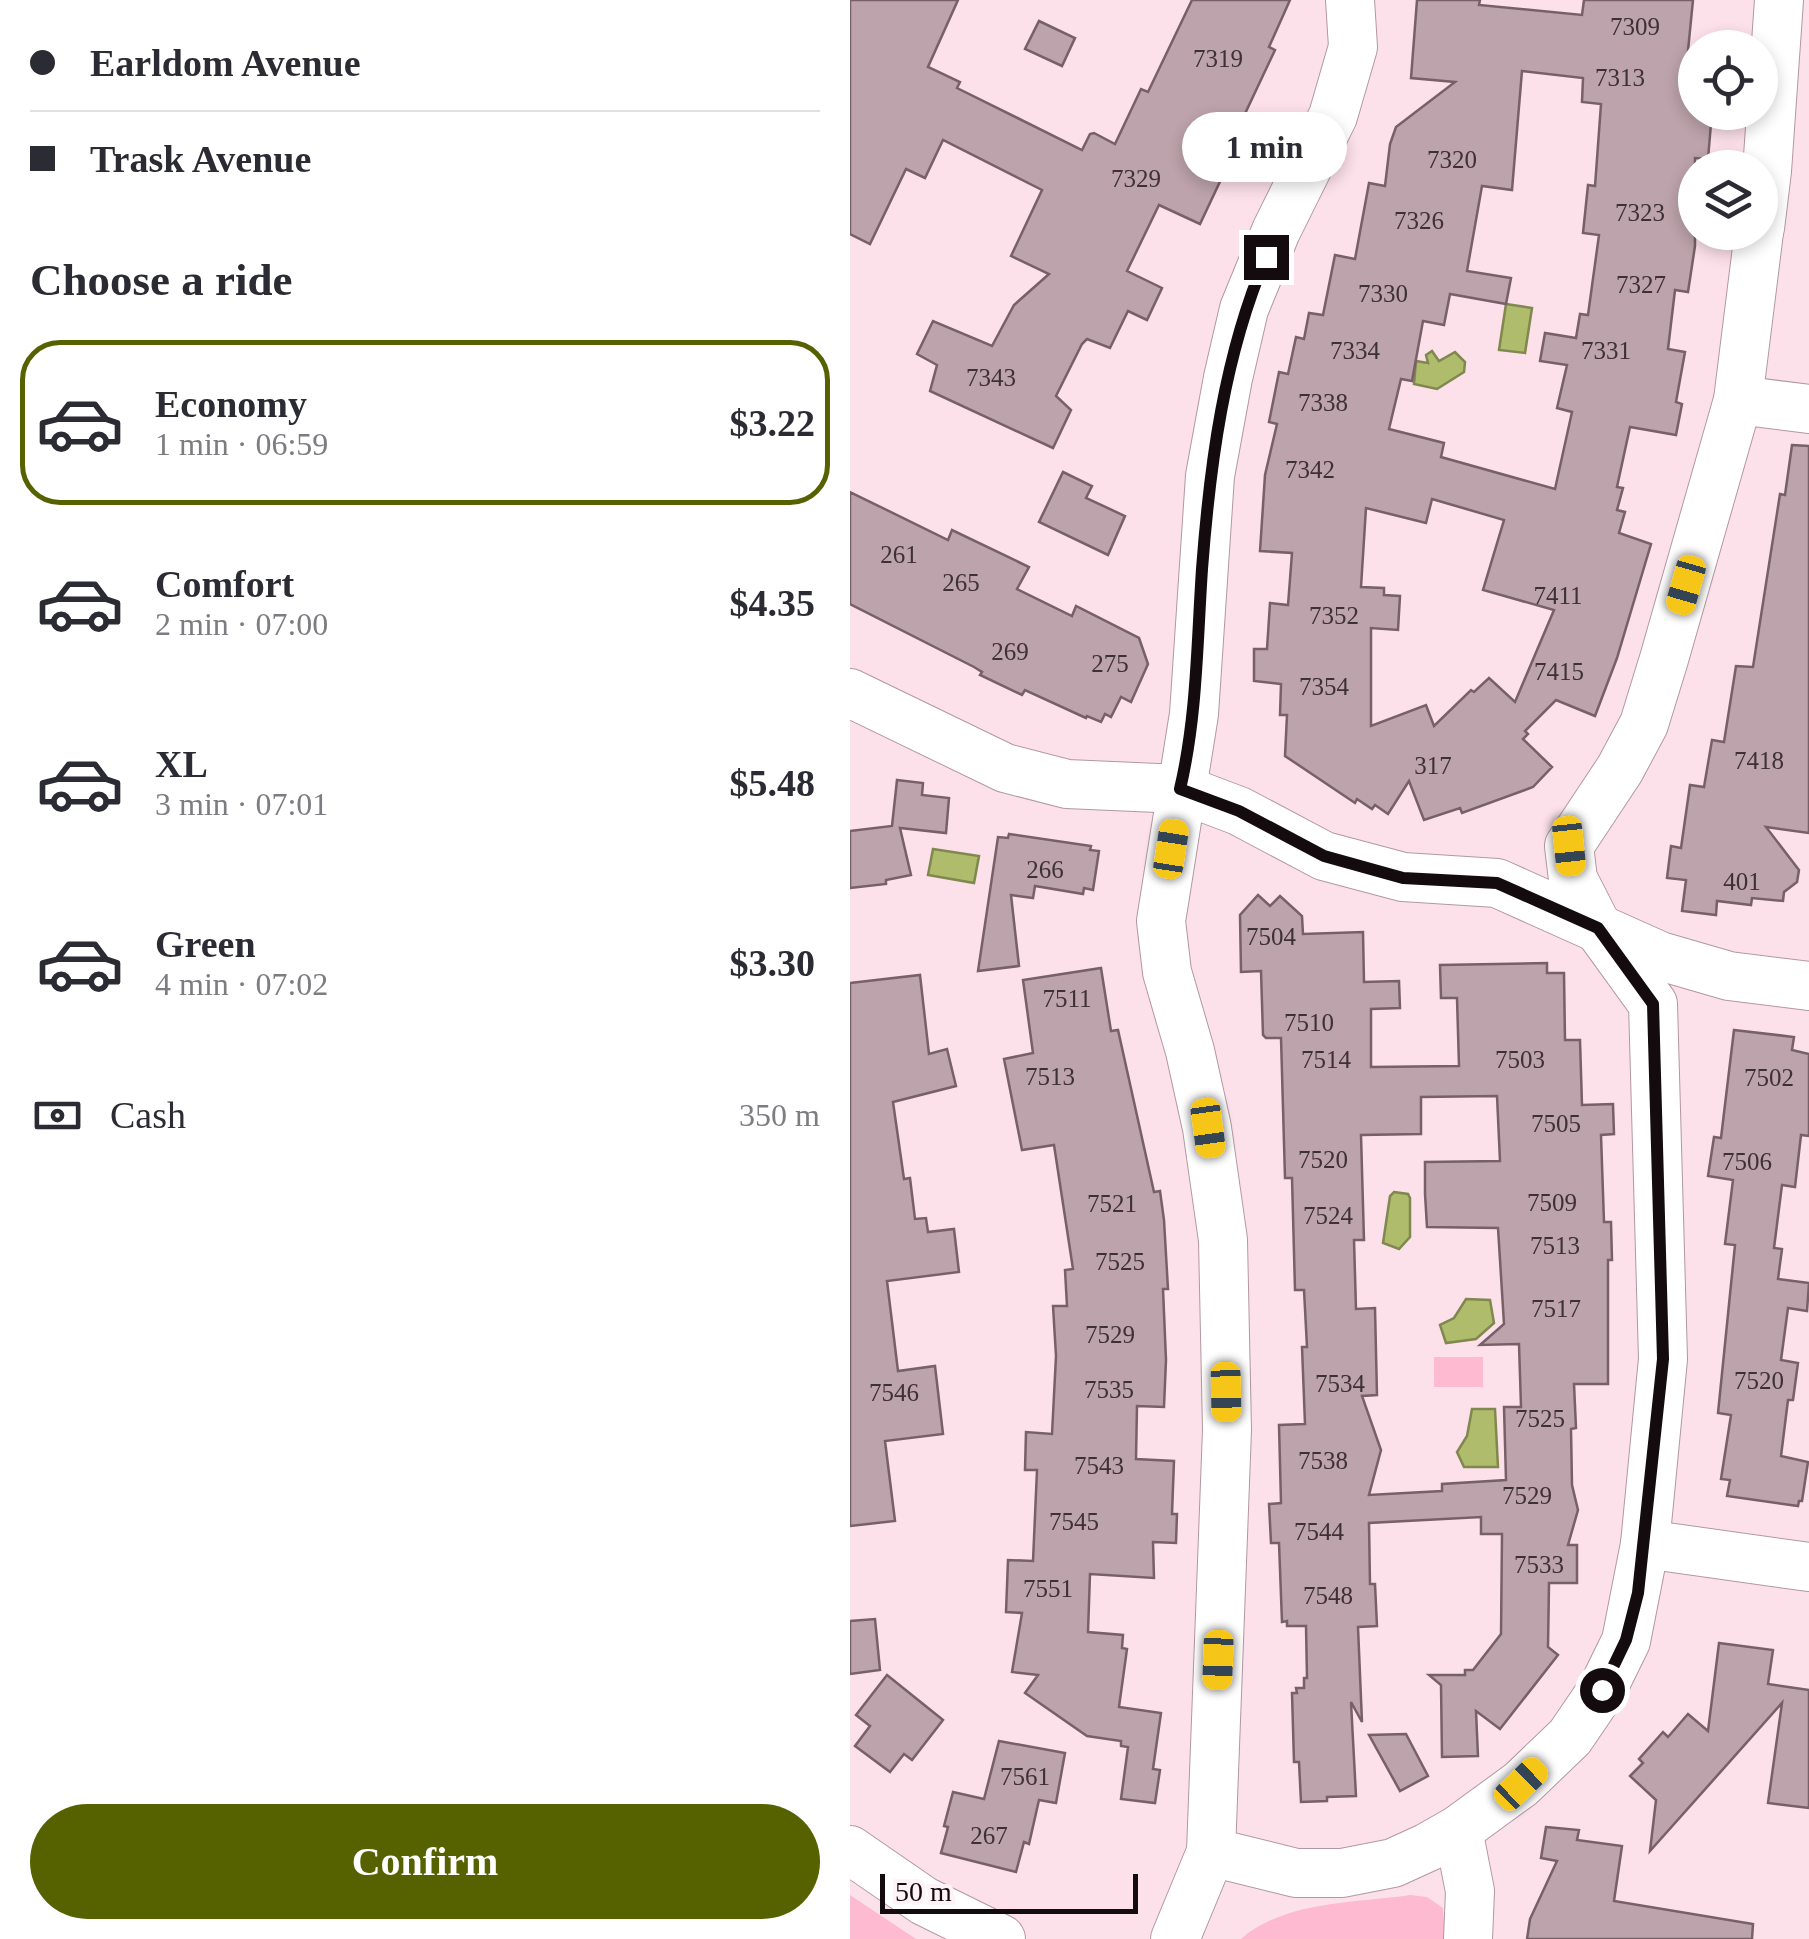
<!DOCTYPE html>
<html lang="en">
<head>
<meta charset="utf-8">
<style>
	body { margin:0; font-family:"Times New Roman",serif; background:#f2f2f3; color:#2b2b33; height:100vh; display:flex; flex-direction:column; font-size:38px; white-space:nowrap }
	* { box-sizing:border-box; margin:0 }
	p { font-size:32px; color:#7c7c81 }
	.icon { flex:none; width:55px; height:55px; fill:none; stroke:currentColor; stroke-width:2; stroke-linecap:round; stroke-linejoin:round }
	.map { position:relative; flex:1; overflow:hidden }
	.side { display:flex; flex-direction:column; background:#fff; width:850px }
	.side>* { flex:none }
	.hud { display:grid; align-content:center; height:220px; padding:0 30px; background:#fff }
	.fabs { position:absolute; left:828px; top:30px; display:grid; gap:20px }
	.fabs a { display:grid; place-items:center; width:100px; height:100px; border-radius:50%; background:#fff; box-shadow:0 5px 15px #0003; font-size:50px }
	.scale { position:absolute; left:30px; bottom:25px; width:258px; box-sizing:border-box; padding-left:10px; border:5px solid #130b0e; border-top:0; font-size:28px; line-height:35px; white-space:nowrap; color:#130b0e; -webkit-text-stroke:8px #fff3f7; paint-order:stroke }
	.end { position:absolute; width:45px; height:45px; margin:-22px; border:12px solid #130b0e; background:#fff; box-shadow:0 0 0 5px #fff }
	.from { border-radius:50% }
	.bubble { position:absolute; height:70px; border-radius:35px; background:#fff; box-shadow:0 5px 15px #0003; font-size:32px; font-weight:700; line-height:70px; text-align:center }
	.car { position:absolute; width:30px; height:60px; margin:-30px -15px; border-radius:12px; box-shadow:0 0 8px 2px #0007; background:linear-gradient(#f5c518 24%,#345 0 40%,#f5c518 0 76%,#345 0 86%,#f5c518 0) }
	.hud b { display:flex; align-items:center; gap:35px; height:95px; font-size:38px }
	.hud b+b { border-top:2px solid #e1e1e2 }
	.hud i { width:25px; height:25px; background:#2b2b33 }
	ul { padding:0; list-style:none }
	li { display:flex; align-items:center; gap:30px; height:165px; margin:0 20px 15px; padding:0 10px; border:5px solid transparent; border-radius:40px }
	li div { flex:1 }
	li b { display:block; font-size:38px }
	li em { font-style:normal; font-weight:700 }
	li.current { border-color:#566100 }
	li>.icon { width:90px; height:90px; stroke-width:1.5 }
	h2 { padding:0 30px; font-size:45px; line-height:120px }
	.pay { display:flex; align-items:center; gap:25px; height:110px; padding:0 30px; font-size:38px }
	.pay p { margin-inline-start:auto }
	.primary-button { display:flex; gap:20px; margin-top:auto; padding:20px 30px }
	.primary-button a { flex:1; height:115px; border-radius:60px; background:#566100; color:#fff; font-size:40px; font-weight:700; line-height:115px; text-align:center }
	main { display:flex; flex:1; min-height:0 }
	.map>svg:first-child { display:block }
	.green { fill:#fdbad1 }
	.water { fill:#aebc6b; stroke:#80874f; stroke-width:2.5 }
	.building { fill:#bda3ab; stroke:#776067; stroke-width:2.5; fill-rule:evenodd }
	.lines { fill:none; stroke-linecap:round; stroke-linejoin:round }
	.minor-casing { stroke:#b298a0; stroke-width:50 }
	.minor { stroke:#fff; stroke-width:48 }
	.route { stroke:#130b0e; stroke-width:12 }
	.labels { text-anchor:middle; dominant-baseline:central; stroke-width:8; stroke-linejoin:round; paint-order:stroke }
	.number-label { font-size:25px; fill:#3e3135 }
</style>
</head>
<body>
<main>
<section class="side">
<div class="hud">
<b><i class="from"></i>Earldom Avenue</b>
<b><i></i>Trask Avenue</b>
</div>
<h2>Choose a ride</h2>
<ul>
<li class="current"><svg class="icon" aria-label="car" viewBox="0 0 24 24"><path d="M5 17H2v-5l4-1 3-4h7l3 4 3 1v5h-3M9 17h6M6 11h13"/><circle cx="7" cy="17" r="2"/><circle cx="17" cy="17" r="2"/></svg><div><b>Economy</b><p>1 min · 06:59</p></div><em>$3.22</em></li>
<li><svg class="icon" aria-label="car" viewBox="0 0 24 24"><path d="M5 17H2v-5l4-1 3-4h7l3 4 3 1v5h-3M9 17h6M6 11h13"/><circle cx="7" cy="17" r="2"/><circle cx="17" cy="17" r="2"/></svg><div><b>Comfort</b><p>2 min · 07:00</p></div><em>$4.35</em></li>
<li><svg class="icon" aria-label="car" viewBox="0 0 24 24"><path d="M5 17H2v-5l4-1 3-4h7l3 4 3 1v5h-3M9 17h6M6 11h13"/><circle cx="7" cy="17" r="2"/><circle cx="17" cy="17" r="2"/></svg><div><b>XL</b><p>3 min · 07:01</p></div><em>$5.48</em></li>
<li><svg class="icon" aria-label="car" viewBox="0 0 24 24"><path d="M5 17H2v-5l4-1 3-4h7l3 4 3 1v5h-3M9 17h6M6 11h13"/><circle cx="7" cy="17" r="2"/><circle cx="17" cy="17" r="2"/></svg><div><b>Green</b><p>4 min · 07:02</p></div><em>$3.30</em></li>
</ul>
<div class="pay"><svg class="icon" aria-label="cash" viewBox="0 0 24 24"><path d="M3 7h18v10H3z"/><circle cx="12" cy="12" r="2"/></svg>Cash<p>350 m</p></div>
<div class="primary-button"><a>Confirm</a></div>
</section>
<div class="map">
<svg width="959" height="1939" viewBox="0 0 959 1939">
	<rect width="100%" height="100%" fill="#fde1ea"/>
	<g class="green">
		<rect x="584" y="1357" width="49" height="30"/>
		<polygon points="0,1895 66,1939 0,1939"/>
		<path d="M560,1895l17,2 16,11 2,31h-204c43,-38 114,-36 169,-44z"/>
	</g>
	<g class="water">
		<polygon points="656,304 682,308 675,353 649,350"/>
		<polygon points="582,351 589,361 605,352 615,362 614,372 587,389 564,384 566,361 578,363 576,355"/>
		<polygon points="83,849 129,856 124,883 78,875"/>
		<polygon points="544,1192 558,1194 560,1198 560,1237 549,1249 533,1243 540,1196"/>
		<polygon points="616,1299 640,1300 644,1323 626,1339 596,1343 590,1325 604,1318"/>
		<polygon points="622,1409 645,1409 648,1467 614,1467 607,1452 617,1436"/>
	</g>
	<g class="building">
		<polygon points="0,0 108,0 78,67 110,82 107,88 232,150 240,134 244,133 265,144 291,89 298,92 342,0 440,0 419,47 425,50 393,118 398,122 350,224 309,205 277,271 312,288 297,320 278,311 260,348 237,339 232,344 206,396 221,410 203,448 80,391 87,365 67,354 83,321 142,346 164,305 199,274 161,256 192,190 93,140 75,178 56,169 20,244 0,234"/>
		<path d="M567,0h63l-1,5 103,10 2,-15h109l-8,81 10,1v30h17l-4,47 -13,-1v88l-7,46 -13,-2 -7,59 17,3 -9,50 6,2 -6,31 -46,-8 -13,60 6,1 -6,22 8,2 -6,21 32,11 -34,114 -22,58 -39,-16 -31,31 3,3 -5,5 29,28 -19,20 -71,26 -2,-5 -36,12 -15,-39 -21,33 -13,-9 -3,4 -15,-10 -2,4 -70,-47 2,-41h-7l1,-31 -27,-3v-32h13l3,-46 18,2 4,-52 -32,-2 5,-76 12,-51 -8,-2 10,-50 9,2 8,-37 8,2 5,-26 14,2 12,-60 20,4 14,-76 16,3 5,-42 6,-17 59,-45 -44,-4zM672,71l61,7 -1,24 19,2 -6,82 -7,-1 -5,48 16,2 -11,80 -8,-1 -4,24 -31,-5 -5,28 27,4 -10,43 15,4 -17,77 -114,-32 3,-14 -55,-14 12,-50 11,2 11,-60 21,4 6,-31 56,10 5,-26 -44,-7 15,-85 30,4zM582,499l72,21 -21,70 71,20 -39,92 -26,-24 -15,14 -3,-2 -37,36 -8,-21 -55,21v-98l27,2 2,-34 -16,-1v-7l-23,-1 5,-79 60,15z"/>
		<polygon points="189,21 225,38 212,66 175,49"/>
		<polygon points="942,445 959,446 959,833 916,827 949,870 947,882 934,892 933,901 902,898 901,905 867,901 866,915 832,911 836,880 817,878 821,846 831,848 840,785 854,787 862,740 874,742 886,666 903,667 930,494 935,495"/>
		<polygon points="213,472 242,486 236,498 275,516 258,555 189,522"/>
		<polygon points="0,492 98,540 102,530 179,567 167,589 222,616 226,606 289,638 298,664 281,702 271,697 261,717 255,714 251,722 237,716 236,718 175,690 172,695 130,675 132,672 124,667 0,604"/>
		<polygon points="47,780 73,783 72,795 99,798 96,833 50,828 61,875 36,880 36,884 0,888 0,831 42,826"/>
		<polygon points="159,834 241,846 240,850 249,851 243,890 234,888 233,894 185,886 183,898 161,895 169,966 128,971 148,837 158,838"/>
		<path d="M408,895l12,11 10,-10 22,20 1,18 60,-2 1,50 35,-1 1,27 -29,1v58l88,-1 -2,-68h-16l-1,-33 107,-2v10h17l1,67h15l2,65 31,-1 1,30 -13,1 3,87h7l1,38h-4v124h-34l2,44 -5,1 1,56 6,25 -10,35h9v38h-28l-1,64 10,8 -58,74 -24,-18 2,45 -36,1 -1,-72 -12,-10h36v-5h8l28,-36 1,-100h-21v-17l-112,6 1,61h5l2,42 -19,1 4,95 -11,-20 5,94 -29,1v4l-26,1 -2,-40h-5l-2,-69h5l-1,-5h8v-10h3l-1,-52h-19v-5l-5,1 -3,-79h-8l-2,-39 12,-1 -2,-78 26,-1 -3,-77h5l-3,-57h-9l-3,-112h-7l-4,-140h-15l-3,-3 -2,-64 -20,1 -1,-57zM647,1096l3,65 -75,1v32l2,33 71,1 6,96 -24,21 39,-1 2,63h-17l2,73 -64,4v7l-73,4 12,-45 -19,-54 15,-1 -2,-87 -19,1 -2,-69h10l-3,-105 60,-1v-37z"/>
		<polygon points="251,968 261,1031 268,1030 304,1192 310,1191 314,1220 318,1289 313,1289 316,1360 314,1407 287,1406 286,1459 324,1461 322,1514 327,1514 326,1543 303,1542 304,1578 240,1574 238,1632 273,1635 272,1648 277,1649 269,1707 311,1713 303,1769 310,1770 305,1803 271,1799 278,1747 271,1746 271,1741 237,1736 175,1693 188,1675 162,1672 172,1613 156,1612 158,1560 183,1561 187,1470 175,1470 176,1432 202,1434 206,1356 203,1306 217,1306 215,1270 223,1269 204,1145 172,1150 154,1059 183,1053 173,980"/>
		<polygon points="70,975 79,1054 97,1049 106,1086 43,1102 54,1179 60,1178 65,1219 76,1218 78,1232 104,1229 109,1272 37,1281 48,1371 85,1366 93,1434 35,1441 45,1521 0,1526 0,983"/>
		<polygon points="884,1030 944,1037 942,1050 959,1054 959,1136 951,1135 945,1187 932,1185 924,1248 932,1249 928,1279 959,1283 957,1311 938,1308 931,1360 948,1363 943,1400 938,1400 931,1456 958,1462 952,1501 949,1501 948,1506 877,1496 880,1480 871,1479 881,1415 868,1413 885,1245 875,1244 883,1180 858,1176 864,1137 871,1138"/>
		<polygon points="25,1619 30,1670 0,1674 0,1621"/>
		<polygon points="869,1643 923,1650 918,1684 959,1690 959,1808 918,1803 932,1703 800,1851 806,1800 780,1776 793,1763 789,1759 813,1732 818,1737 838,1714 858,1731"/>
		<polygon points="37,1675 93,1720 62,1760 54,1754 40,1772 5,1746 20,1726 6,1715"/>
		<polygon points="556,1734 578,1776 550,1791 519,1735"/>
		<polygon points="149,1741 215,1753 206,1803 189,1800 179,1844 174,1842 166,1872 91,1853 98,1827 94,1826 103,1792 134,1799"/>
		<polygon points="696,1827 729,1830 727,1840 772,1846 764,1901 903,1924 902,1939 677,1939 680,1919 707,1861 691,1858"/>
	</g>
	<g class="lines">
		<defs>
			<g id="minor">
				<polyline points="910,228 917,171 929,0"/>
				<polyline points="888,400 959,409"/>
				<polyline points="0,693 155,768 217,784 331,789 389,811 474,856 553,877 647,883 810,956 879,976 959,986"/>
				<polyline points="795,1544 959,1567"/>
				<polyline points="608,1830 620,1891 618,1939"/>
				<polyline points="0,1850 74,1901 151,1939"/>
				<polyline points="361,1852 377,1430 373,1240 357,1128 340,1051 317,972 311,921 344,714 360,476 378,378 394,309 426,231 483,116 503,47 500,0"/>
				<polyline points="325,1939 361,1852 446,1873 492,1873 543,1863 578,1847 608,1830 671,1784 720,1737 752,1690 776,1641 795,1544 813,1359 803,1004 748,928 723,879 719,846 770,769 794,724 814,659 888,400 909,232"/>
			</g>
		</defs>
		<use href="#minor" class="minor-casing"/>
		<use href="#minor" class="minor"/>
	</g>
	<g class="lines">
		<path class="route" d="M416,257c-42,99 -56,206 -64,312 -5,74 -5,148 -22,220l59,22 85,45 79,22 94,5 101,45 55,76 10,355 -25,234 -12,47 -24,50"/>
	</g>
	<g class="labels">
		<g class="number-label">
			<text x="785" y="26">7309</text>
			<text x="368" y="58">7319</text>
			<text x="770" y="77">7313</text>
			<text x="602" y="159">7320</text>
			<text x="286" y="178">7329</text>
			<text x="790" y="212">7323</text>
			<text x="569" y="220">7326</text>
			<text x="791" y="284">7327</text>
			<text x="533" y="293">7330</text>
			<text x="505" y="350">7334</text>
			<text x="756" y="350">7331</text>
			<text x="141" y="377">7343</text>
			<text x="473" y="402">7338</text>
			<text x="460" y="469">7342</text>
			<text x="49" y="554">261</text>
			<text x="111" y="582">265</text>
			<text x="708" y="595">7411</text>
			<text x="484" y="615">7352</text>
			<text x="160" y="651">269</text>
			<text x="260" y="663">275</text>
			<text x="709" y="671">7415</text>
			<text x="474" y="686">7354</text>
			<text x="909" y="760">7418</text>
			<text x="583" y="765">317</text>
			<text x="195" y="869">266</text>
			<text x="892" y="881">401</text>
			<text x="421" y="936">7504</text>
			<text x="217" y="998">7511</text>
			<text x="459" y="1022">7510</text>
			<text x="476" y="1059">7514</text>
			<text x="670" y="1059">7503</text>
			<text x="200" y="1076">7513</text>
			<text x="919" y="1077">7502</text>
			<text x="706" y="1123">7505</text>
			<text x="473" y="1159">7520</text>
			<text x="897" y="1161">7506</text>
			<text x="702" y="1202">7509</text>
			<text x="262" y="1203">7521</text>
			<text x="478" y="1215">7524</text>
			<text x="705" y="1245">7513</text>
			<text x="270" y="1261">7525</text>
			<text x="706" y="1308">7517</text>
			<text x="260" y="1334">7529</text>
			<text x="909" y="1380">7520</text>
			<text x="490" y="1383">7534</text>
			<text x="259" y="1389">7535</text>
			<text x="44" y="1392">7546</text>
			<text x="690" y="1418">7525</text>
			<text x="473" y="1460">7538</text>
			<text x="249" y="1465">7543</text>
			<text x="677" y="1495">7529</text>
			<text x="224" y="1521">7545</text>
			<text x="469" y="1531">7544</text>
			<text x="689" y="1564">7533</text>
			<text x="198" y="1588">7551</text>
			<text x="478" y="1595">7548</text>
			<text x="175" y="1776">7561</text>
			<text x="139" y="1835">267</text>
		</g>
	</g>
</svg>
<div class="fabs">
<a><svg class="icon" aria-label="locate" viewBox="0 0 24 24"><circle cx="12" cy="12" r="6"/><path d="M12 2v4M12 18v4M2 12h4M18 12h4"/></svg></a>
<a><svg class="icon" aria-label="layers" viewBox="0 0 24 24"><path d="M12 4l9 5-9 5-9-5zM3 14l9 5 9-5"/></svg></a>
</div>
<div class="scale">50 m</div>
<i class="end from" style="left:752px;top:1690px"></i>
<i class="end" style="left:416px;top:257px"></i>
<div class="bubble" style="left:332px;top:112px;width:165px">1 min</div>
<i class="car" style="left:836px;top:585px;rotate:196deg"></i>
<i class="car" style="left:719px;top:846px;rotate:174deg"></i>
<i class="car" style="left:321px;top:849px;rotate:9deg"></i>
<i class="car" style="left:358px;top:1128px;rotate:172deg"></i>
<i class="car" style="left:376px;top:1392px;rotate:179deg"></i>
<i class="car" style="left:368px;top:1660px;rotate:182deg"></i>
<i class="car" style="left:671px;top:1784px;rotate:46deg"></i>
</div>
</main>
</body>
</html>
